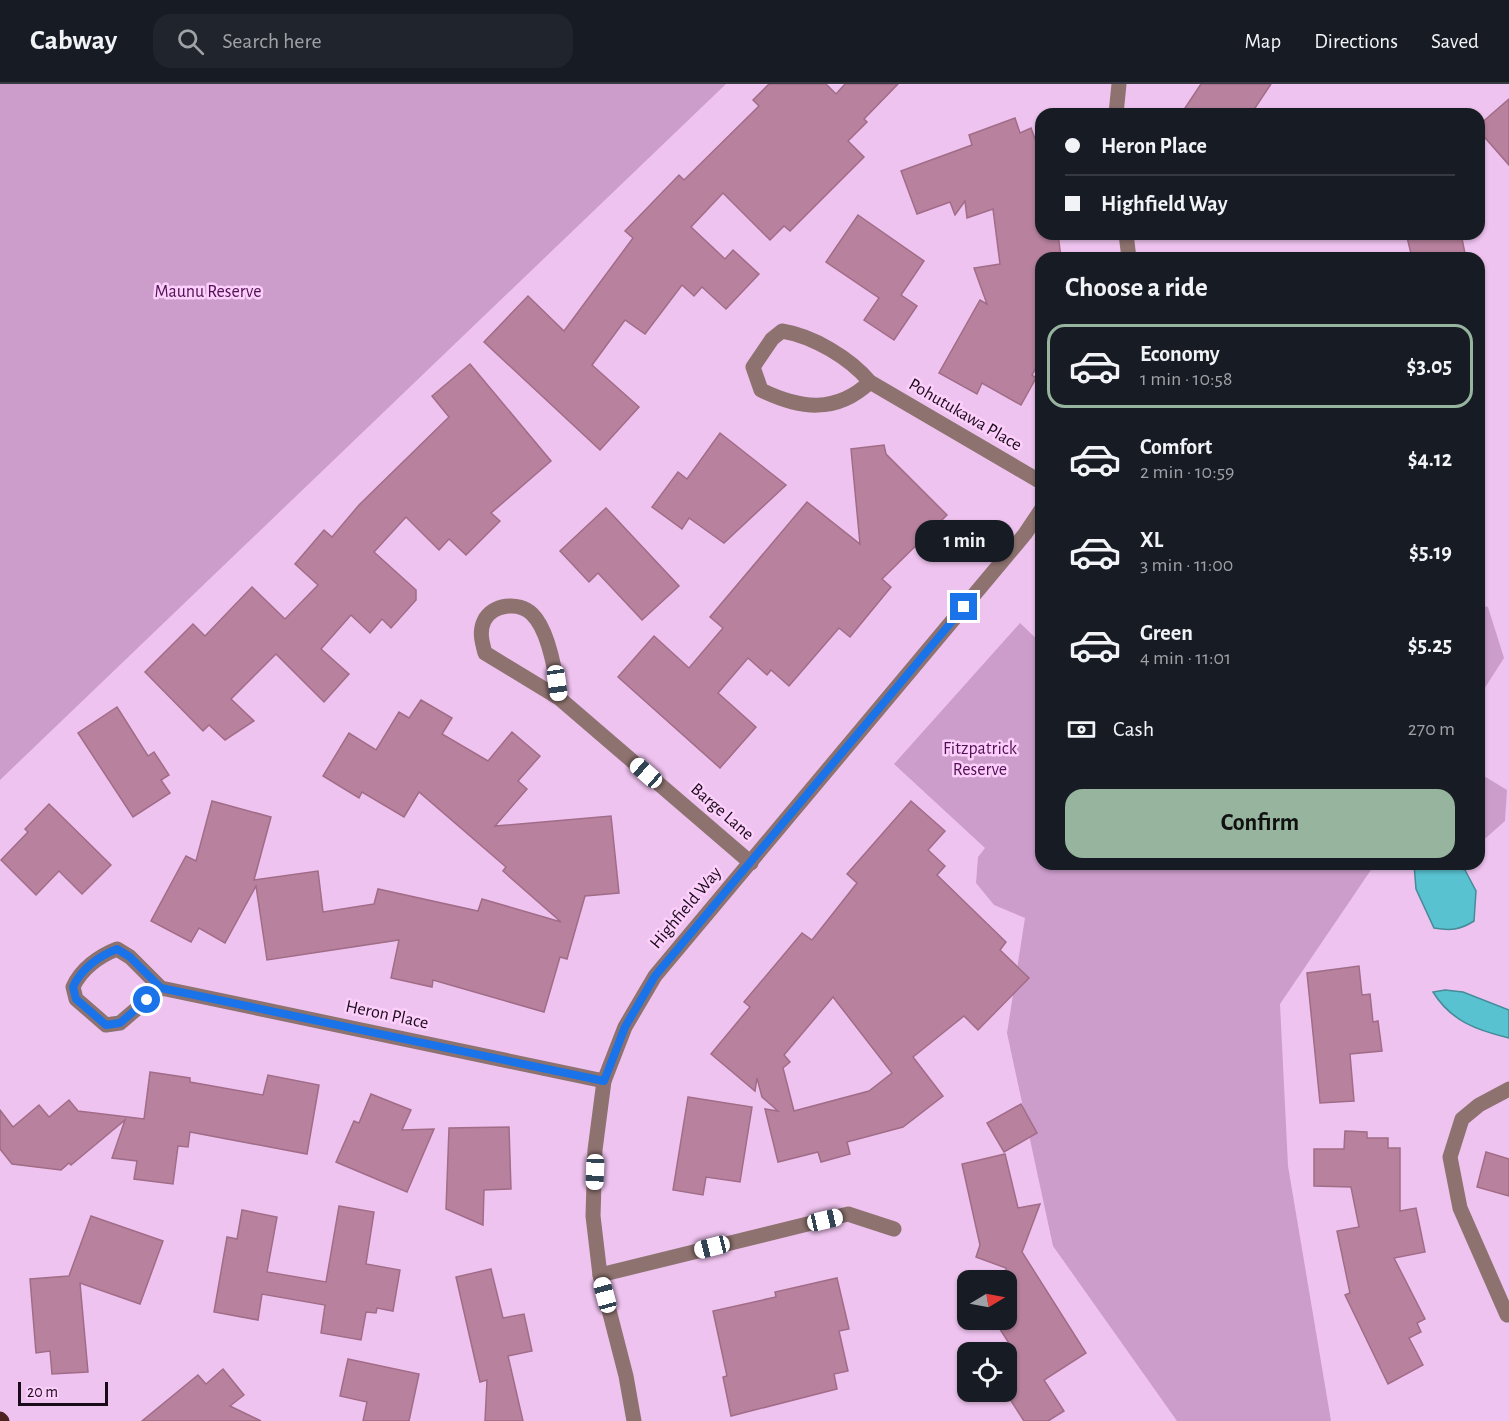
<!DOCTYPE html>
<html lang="en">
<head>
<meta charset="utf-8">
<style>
	body { margin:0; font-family:"Alegreya Sans",sans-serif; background:#20242c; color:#f1f3f6; height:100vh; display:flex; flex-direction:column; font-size:22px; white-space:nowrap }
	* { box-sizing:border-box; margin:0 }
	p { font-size:20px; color:#9ea1a6 }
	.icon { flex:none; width:33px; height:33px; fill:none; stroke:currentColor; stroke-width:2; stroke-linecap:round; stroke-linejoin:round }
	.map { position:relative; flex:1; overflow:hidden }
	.sheet { position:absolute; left:1035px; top:168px; width:450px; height:618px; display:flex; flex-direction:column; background:#171b24; border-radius:18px; box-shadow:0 2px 4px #0004 }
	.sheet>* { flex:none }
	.top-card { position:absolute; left:1035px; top:24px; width:450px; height:132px; border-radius:18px; box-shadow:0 2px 4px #0004; display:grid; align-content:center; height:132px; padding:0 30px; background:#171b24 }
	.needle { width:39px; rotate:80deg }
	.controls { position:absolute; left:957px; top:1186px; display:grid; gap:12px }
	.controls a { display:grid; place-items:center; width:60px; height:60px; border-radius:12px; background:#171b24; box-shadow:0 2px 4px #0004; font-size:30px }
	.scale { position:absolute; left:18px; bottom:15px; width:90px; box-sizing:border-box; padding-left:6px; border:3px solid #190a1a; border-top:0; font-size:16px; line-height:21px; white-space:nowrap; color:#190a1a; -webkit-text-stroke:4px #fdd0fc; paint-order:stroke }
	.end { position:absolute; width:27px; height:27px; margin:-14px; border:8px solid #1a73e8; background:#fff; box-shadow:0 0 0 3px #fff }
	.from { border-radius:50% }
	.bubble { position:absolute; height:42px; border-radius:18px; background:#171b24; box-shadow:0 2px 4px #0004; font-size:20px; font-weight:700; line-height:42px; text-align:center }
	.car { position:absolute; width:18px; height:36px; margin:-18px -9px; border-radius:8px; box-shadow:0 0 4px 2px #0007; background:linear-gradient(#fff 24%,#345 0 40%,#fff 0 76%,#345 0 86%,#fff 0) }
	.top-card b { display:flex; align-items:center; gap:21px; height:57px; font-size:22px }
	.top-card b+b { border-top:2px solid #363941 }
	.top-card i { width:15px; height:15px; background:#f1f3f6 }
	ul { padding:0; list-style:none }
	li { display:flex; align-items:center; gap:18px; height:84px; margin:0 12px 9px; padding:0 18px; border:3px solid transparent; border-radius:18px }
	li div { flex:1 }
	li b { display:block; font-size:22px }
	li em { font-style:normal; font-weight:700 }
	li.on { border-color:#96b49e }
	li>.icon { width:54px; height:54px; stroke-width:1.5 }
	h2 { padding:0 30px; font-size:27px; line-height:72px }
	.pay { display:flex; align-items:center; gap:15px; height:66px; padding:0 30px; font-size:22px }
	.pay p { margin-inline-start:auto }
	.action { display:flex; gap:12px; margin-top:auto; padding:12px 30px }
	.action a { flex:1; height:69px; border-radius:18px; background:#96b49e; color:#111; font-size:24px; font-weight:700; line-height:69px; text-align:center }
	header { display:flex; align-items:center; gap:36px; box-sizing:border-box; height:84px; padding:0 30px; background:#171b24; border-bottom:2px solid #363941 }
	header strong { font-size:28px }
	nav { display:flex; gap:33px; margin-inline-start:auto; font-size:21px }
	.search { width:420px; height:54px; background:#20242c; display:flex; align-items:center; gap:15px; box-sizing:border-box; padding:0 21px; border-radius:18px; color:#9ea1a6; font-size:22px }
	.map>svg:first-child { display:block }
	.green { fill:#cc9dcb }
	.water { fill:#59c2d0; stroke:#468b99; stroke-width:1.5 }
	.building { fill:#b8829e; stroke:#a16c88; stroke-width:1.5; fill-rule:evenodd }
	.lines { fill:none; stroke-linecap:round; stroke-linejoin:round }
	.minor { stroke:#8d726f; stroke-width:15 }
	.major { stroke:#4f2420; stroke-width:15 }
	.route { stroke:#1a73e8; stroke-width:8 }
	.labels { text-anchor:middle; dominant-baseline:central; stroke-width:5; stroke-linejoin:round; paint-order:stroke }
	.park-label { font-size:18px; fill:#521054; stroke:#fdd0fc }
	.street-label { font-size:18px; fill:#190a1a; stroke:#fdd0fc }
</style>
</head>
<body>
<header>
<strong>Cabway</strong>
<div class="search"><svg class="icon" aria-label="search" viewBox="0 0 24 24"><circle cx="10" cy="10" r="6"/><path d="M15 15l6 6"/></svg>Search here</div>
<nav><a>Map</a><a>Directions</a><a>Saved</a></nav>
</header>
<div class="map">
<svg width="1509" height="1337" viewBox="0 0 1509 1337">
	<rect width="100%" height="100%" fill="#efc3ef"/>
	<g class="green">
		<polygon points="0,0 726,0 0,696"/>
		<polygon points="1479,521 1488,523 1504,574 1479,613"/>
		<polygon points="1020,539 1041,559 1041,780 1375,780 1280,920 1288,1082 1331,1337 1177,1337 1053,1162 1007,949 1025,834 994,821 976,799 978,773 985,764 894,680"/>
		<polygon points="1479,689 1507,706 1505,737 1479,760"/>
	</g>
	<g class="water">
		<path d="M1414,780h32l19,6 11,21 -2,30c-14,9 -24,10 -40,7l-18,-39z"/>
		<path d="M1445,906l18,2 46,18v28c-33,-8 -58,-17 -76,-46z"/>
	</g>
	<g class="building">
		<polygon points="769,0 826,0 836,10 845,0 898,0 864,35 867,38 848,57 864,73 790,147 784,142 770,156 723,109 691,143 725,175 733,166 759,190 726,225 702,203 694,212 682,201 645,250 625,236 592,281 639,323 600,366 484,258 528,212 564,247 633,154 625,147 679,91 684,96 759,22 753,16"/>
		<polygon points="1201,0 1271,0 1251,30 1181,30"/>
		<polygon points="1509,15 1509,81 1479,47 1479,41"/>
		<polygon points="1015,34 1020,49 1031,44 1041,71 1041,150 1058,150 1061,174 1041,174 1041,275 1032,291 1036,294 1021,321 982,299 977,310 939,289 980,216 987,220 974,184 1000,180 993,125 967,134 965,117 955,131 950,118 917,130 901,87 972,61 969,51"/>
		<polygon points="858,131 924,177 901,211 917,222 894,256 864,236 879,214 826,178"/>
		<polygon points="1423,150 1461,150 1466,174 1412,174 1407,153"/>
		<polygon points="470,280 551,377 491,429 500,437 466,471 449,455 439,466 406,433 374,468 416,506 416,516 391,544 382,535 370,549 351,531 321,565 349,590 324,618 276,570 231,615 254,637 225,656 209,641 203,647 145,588 193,540 205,552 252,503 285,535 318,501 295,480 324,446 332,453 359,421 449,333 432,312"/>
		<polygon points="720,349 786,401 724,459 689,434 682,445 652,423 678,388 687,395"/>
		<polygon points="884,361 886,370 947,431 882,495 891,503 850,553 839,544 789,602 771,586 767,591 748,574 718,609 756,643 720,684 618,593 654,552 689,584 723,544 710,533 807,418 860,460 851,365"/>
		<polygon points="606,424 679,502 642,536 598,489 589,498 560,467"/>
		<polygon points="421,616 452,634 442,650 488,677 512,648 540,672 518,697 527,705 495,742 611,732 619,809 585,812 567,875 560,873 544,928 433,896 432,903 391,894 399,856 267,876 256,802 225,859 199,844 191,858 151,837 186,772 196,777 212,717 271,733 254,796 318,787 323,828 374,820 378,805 478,827 482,815 561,838 503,787 506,783 419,708 404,733 362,708 359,714 323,692 349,649 376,666 399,628 409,634"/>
		<polygon points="117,623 148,672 154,668 169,691 161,696 170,709 133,733 78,649"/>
		<path d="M911,717l34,30 -17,19 17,16 -8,9 69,67 -6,8 29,28 -51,52 -14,-14 -51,41 30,39 -40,31 -56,15 3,12 -29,8 -3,-10 -40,10 -13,-53 13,2 -16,-14 -5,-19 -2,13 -44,-37 39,-47 -6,-5 58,-69 10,7 45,-57 -10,-9zM833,913l59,76 -23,18 -75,20 -11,-43 7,-6 -6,-7z"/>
		<polygon points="49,720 111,781 82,810 59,787 36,811 1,776 28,748 25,745"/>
		<polygon points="1359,882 1362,911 1370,910 1373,938 1378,937 1382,967 1350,970 1354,1017 1320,1019 1307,889"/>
		<polygon points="150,988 190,994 190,998 263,1011 268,991 319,1001 307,1070 190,1048 188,1063 178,1062 173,1100 134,1095 137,1077 112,1074 125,1036 71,1081 69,1079 61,1086 12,1080 0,1065 0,1026 13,1043 39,1021 49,1033 69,1016 78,1027 144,1035"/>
		<polygon points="371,1010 411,1026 402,1046 434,1045 407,1108 336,1078 354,1037 359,1039"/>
		<polygon points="688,1013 752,1023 740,1098 706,1093 703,1111 673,1106"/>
		<polygon points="1021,1020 1037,1049 1004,1068 987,1039"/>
		<polygon points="509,1043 511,1105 484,1106 483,1141 446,1125 449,1044"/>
		<polygon points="1345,1047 1367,1048 1367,1054 1388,1054 1388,1064 1400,1064 1400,1127 1416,1124 1425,1168 1394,1174 1425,1235 1417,1239 1421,1248 1409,1254 1423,1281 1388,1300 1345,1211 1350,1209 1337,1147 1359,1143 1351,1103 1314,1102 1314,1065 1344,1065"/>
		<polygon points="1486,1068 1509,1075 1509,1112 1477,1103"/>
		<polygon points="1005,1070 1018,1124 1040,1120 1022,1168 1086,1269 1044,1296 1064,1327 1048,1337 1024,1337 1006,1309 1006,1276 1016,1270 994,1236 1006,1236 1006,1184 976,1173 980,1161 962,1080"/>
		<polygon points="339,1122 374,1128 366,1180 400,1186 393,1227 377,1224 376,1229 366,1228 361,1256 321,1249 325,1221 262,1210 258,1236 214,1228 227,1153 237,1155 242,1126 277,1133 267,1188 326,1198"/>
		<polygon points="91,1132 163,1157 140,1220 80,1199 88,1288 52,1290 50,1267 36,1269 30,1195 69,1192"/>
		<polygon points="491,1185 503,1234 524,1230 532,1267 508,1272 523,1337 485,1337 487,1296 480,1298 456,1193"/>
		<polygon points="837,1194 849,1245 839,1247 848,1287 834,1290 837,1305 731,1332 723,1293 727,1292 713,1227 776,1213 775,1208"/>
		<polygon points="348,1275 419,1290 409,1337 363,1337 367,1318 340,1312"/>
		<polygon points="223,1285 244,1311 230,1322 261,1337 142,1337 198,1291 206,1300"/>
	</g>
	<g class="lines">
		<g class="minor">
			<polyline points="1116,30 1119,0"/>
			<polyline points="1126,150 1129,174"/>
			<path d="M870,298c-34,32 -70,27 -109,8l-8,-23 19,-28 10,-8c31,5 68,27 88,51l171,100"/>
			<path d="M559,614l-74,-45c-3,-11 -6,-21 -1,-32 8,-17 35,-20 48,-7 17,16 24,61 27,84l192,165"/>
			<path d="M161,904l-41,35 -14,2 -30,-26 -3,-12c8,-18 26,-31 44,-38l13,8 31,31 443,93"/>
			<polyline points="600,1191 848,1130 894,1145"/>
			<polyline points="1507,1231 1460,1124 1450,1073 1462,1035 1479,1021 1509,1005"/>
			<polyline points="634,1337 626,1292 600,1191 593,1132 595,1066 604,997 625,943 655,892 1025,450 1041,426"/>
		</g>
		<polyline class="major" points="0,1335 2,1337"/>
	</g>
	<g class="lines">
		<path class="route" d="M147,916l-27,23 -14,2 -30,-26 -3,-12c8,-18 26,-31 44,-38l13,8 31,31 443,93 21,-54 30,-51 309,-369"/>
	</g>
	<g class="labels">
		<g class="park-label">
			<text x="208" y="208">Maunu Reserve</text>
			<text x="980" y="665">Fitzpatrick<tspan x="980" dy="21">Reserve</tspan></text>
		</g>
		<g class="street-label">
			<text transform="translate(965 331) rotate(30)">Pohutukawa Place</text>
			<text transform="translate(722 728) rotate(41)">Barge Lane</text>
			<text transform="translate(686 824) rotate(-50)">Highfield Way</text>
			<text transform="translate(387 931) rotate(12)">Heron Place</text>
		</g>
	</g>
</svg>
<div class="controls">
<a><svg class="needle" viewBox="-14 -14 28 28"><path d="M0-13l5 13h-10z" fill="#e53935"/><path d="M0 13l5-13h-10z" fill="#9ea1a6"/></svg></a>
<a><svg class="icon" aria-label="locate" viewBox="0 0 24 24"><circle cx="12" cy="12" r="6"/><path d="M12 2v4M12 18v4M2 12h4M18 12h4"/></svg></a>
</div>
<div class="scale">20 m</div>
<i class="end from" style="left:147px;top:916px"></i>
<i class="end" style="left:964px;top:523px"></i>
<div class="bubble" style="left:915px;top:436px;width:99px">1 min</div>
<i class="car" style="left:557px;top:599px;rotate:172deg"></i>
<i class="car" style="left:646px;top:689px;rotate:311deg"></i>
<i class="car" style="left:595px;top:1088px;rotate:182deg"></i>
<i class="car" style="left:825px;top:1136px;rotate:77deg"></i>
<i class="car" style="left:712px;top:1163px;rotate:256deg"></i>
<i class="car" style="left:605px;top:1211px;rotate:345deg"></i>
<div class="top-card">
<b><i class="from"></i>Heron Place</b>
<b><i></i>Highfield Way</b>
</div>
<section class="sheet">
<h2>Choose a ride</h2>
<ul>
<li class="on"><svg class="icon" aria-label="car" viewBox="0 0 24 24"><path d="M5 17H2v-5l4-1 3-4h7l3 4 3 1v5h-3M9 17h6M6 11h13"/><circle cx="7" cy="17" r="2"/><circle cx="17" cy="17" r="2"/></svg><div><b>Economy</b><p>1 min · 10:58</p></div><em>$3.05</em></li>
<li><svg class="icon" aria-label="car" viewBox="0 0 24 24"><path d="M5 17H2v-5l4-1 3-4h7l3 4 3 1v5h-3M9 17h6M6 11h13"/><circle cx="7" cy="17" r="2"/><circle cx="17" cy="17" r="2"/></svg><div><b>Comfort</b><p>2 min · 10:59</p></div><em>$4.12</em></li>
<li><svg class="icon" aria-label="car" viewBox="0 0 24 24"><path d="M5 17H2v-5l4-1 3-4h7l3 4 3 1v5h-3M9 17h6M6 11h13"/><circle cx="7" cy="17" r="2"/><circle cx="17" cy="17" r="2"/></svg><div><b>XL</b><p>3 min · 11:00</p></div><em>$5.19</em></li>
<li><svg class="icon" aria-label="car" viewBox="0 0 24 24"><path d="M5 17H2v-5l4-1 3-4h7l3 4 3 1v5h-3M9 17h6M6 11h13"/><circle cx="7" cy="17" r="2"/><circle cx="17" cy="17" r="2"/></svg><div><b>Green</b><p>4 min · 11:01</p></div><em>$5.25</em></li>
</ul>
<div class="pay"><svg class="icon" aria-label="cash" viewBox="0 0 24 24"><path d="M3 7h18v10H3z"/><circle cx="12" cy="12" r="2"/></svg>Cash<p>270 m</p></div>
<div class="action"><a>Confirm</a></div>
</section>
</div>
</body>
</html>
